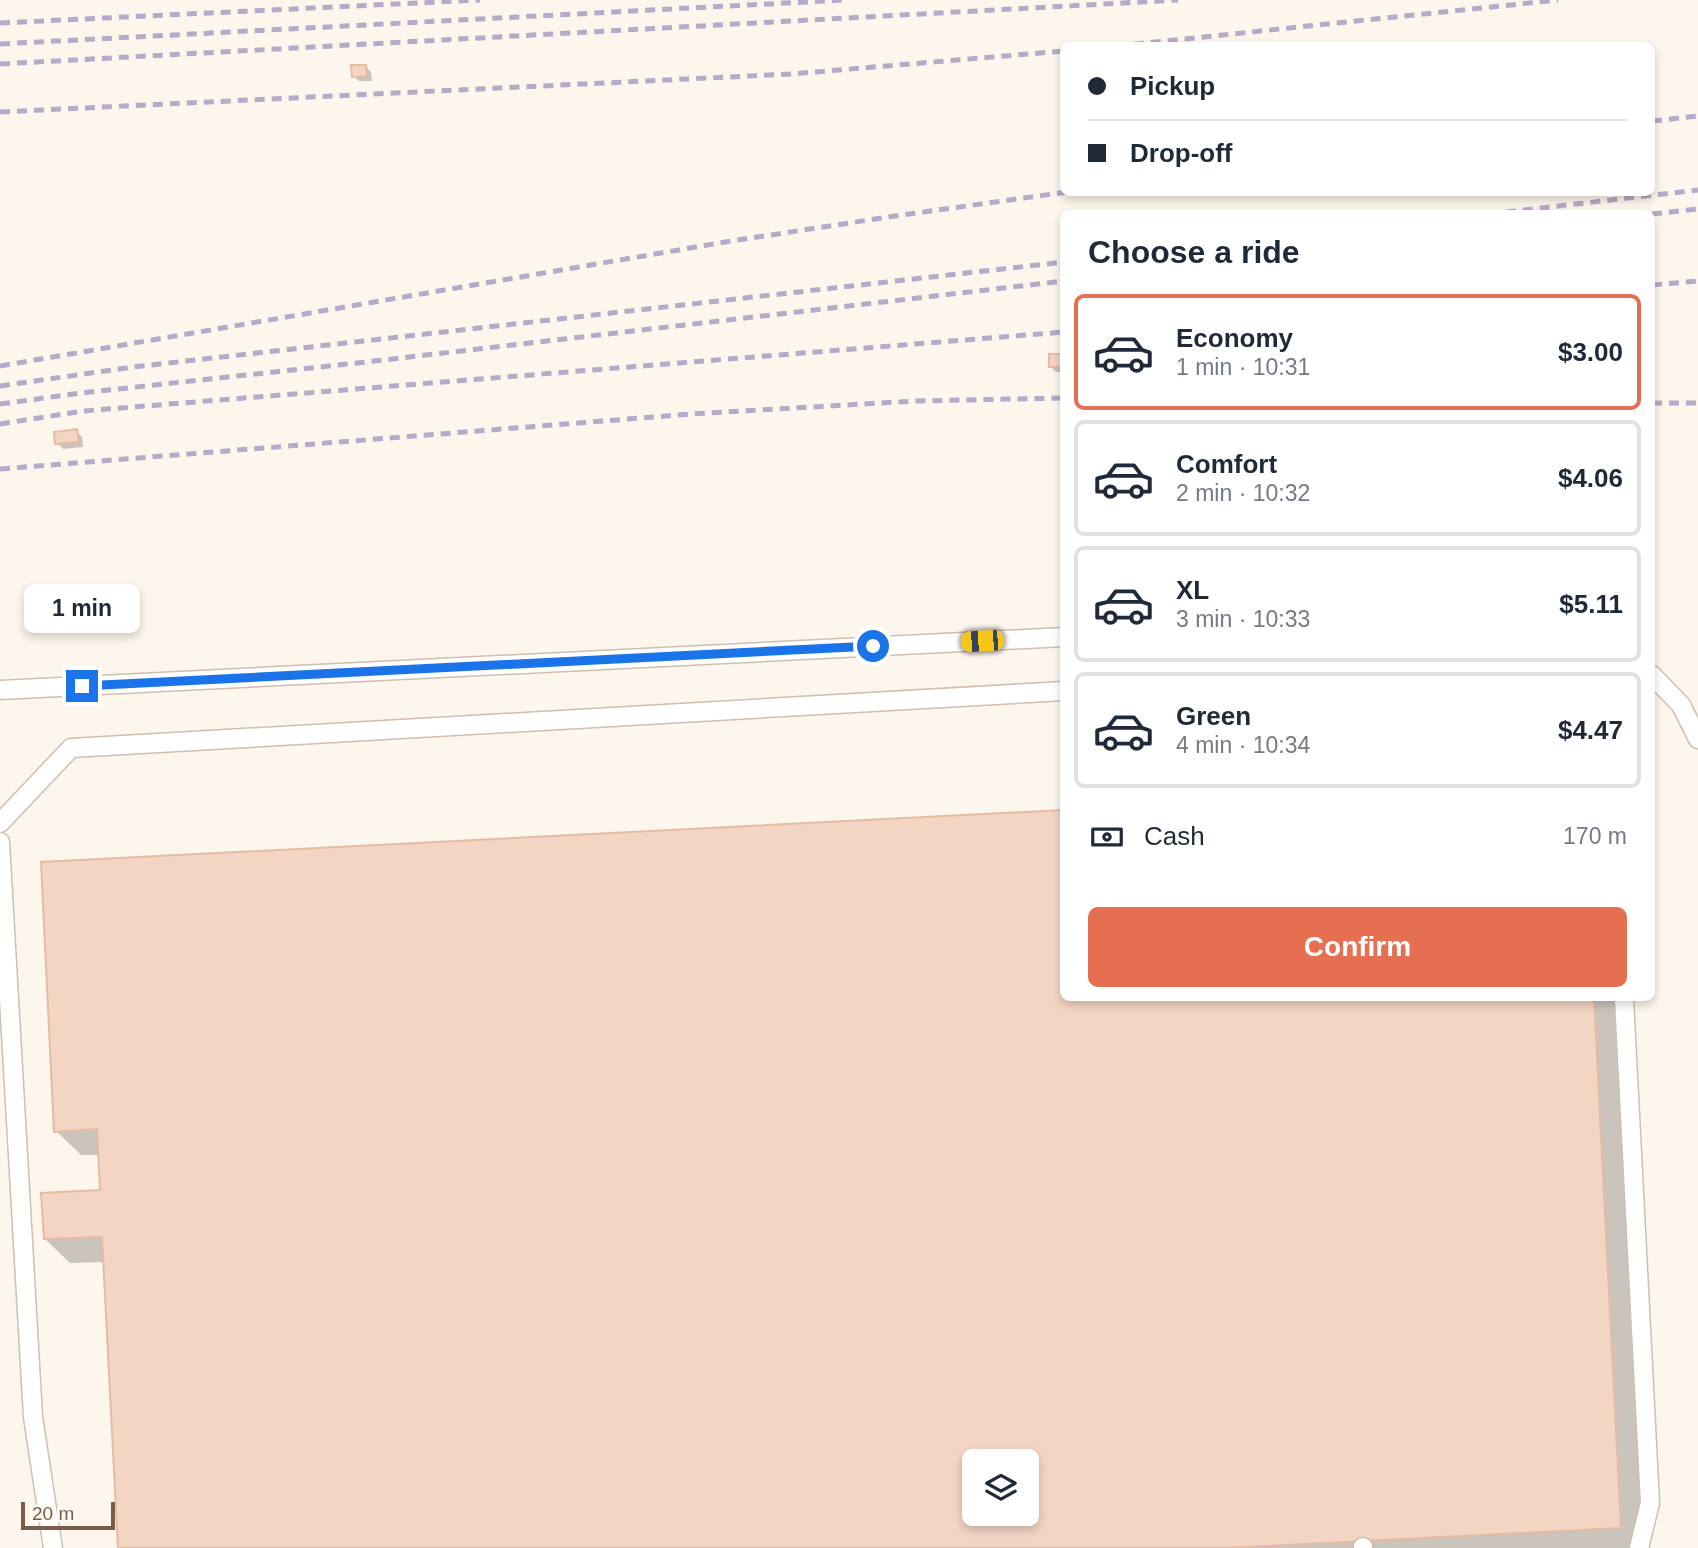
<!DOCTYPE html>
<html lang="en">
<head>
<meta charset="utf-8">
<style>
	body { margin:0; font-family:Arial,sans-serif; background:#f2f2f3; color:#1f2937; height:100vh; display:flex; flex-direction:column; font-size:26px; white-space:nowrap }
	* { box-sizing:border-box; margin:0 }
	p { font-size:23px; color:#747a83 }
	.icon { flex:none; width:38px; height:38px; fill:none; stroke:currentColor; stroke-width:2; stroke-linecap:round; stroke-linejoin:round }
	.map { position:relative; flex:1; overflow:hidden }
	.drawer { position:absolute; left:1060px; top:210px; width:595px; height:791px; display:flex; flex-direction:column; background:#fff; border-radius:10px; box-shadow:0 4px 10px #0003 }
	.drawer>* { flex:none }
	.guide { position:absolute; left:1060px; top:42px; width:595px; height:154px; border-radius:10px; box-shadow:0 4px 10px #0003; display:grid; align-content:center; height:154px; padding:0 28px; background:#fff }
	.buttons { position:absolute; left:962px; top:1449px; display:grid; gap:14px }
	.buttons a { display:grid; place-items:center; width:77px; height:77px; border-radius:10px; background:#fff; box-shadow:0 4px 10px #0003; font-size:35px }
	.scale { position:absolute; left:21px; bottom:18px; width:94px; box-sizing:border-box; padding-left:7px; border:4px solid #7a5c4d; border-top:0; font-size:19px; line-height:24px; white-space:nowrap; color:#7a5c4d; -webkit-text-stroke:5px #fffaf3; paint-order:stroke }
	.end { position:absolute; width:32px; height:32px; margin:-16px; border:9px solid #1a73e8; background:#fff; box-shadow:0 0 0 4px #fff }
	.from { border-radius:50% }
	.bubble { position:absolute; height:49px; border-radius:10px; background:#fff; box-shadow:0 4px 10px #0003; font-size:23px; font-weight:800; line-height:49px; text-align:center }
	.car { position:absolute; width:21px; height:42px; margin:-21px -10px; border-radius:9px; box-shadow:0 0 5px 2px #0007; background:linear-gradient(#f5c518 24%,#345 0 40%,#f5c518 0 76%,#345 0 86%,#f5c518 0) }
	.guide b { display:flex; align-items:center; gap:24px; height:66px; font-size:26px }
	.guide b+b { border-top:2px solid #e0e1e3 }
	.guide i { width:18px; height:18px; background:#1f2937 }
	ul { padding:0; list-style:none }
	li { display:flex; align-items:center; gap:21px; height:116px; margin:0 14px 10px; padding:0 14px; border:4px solid #e0e1e3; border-radius:10px }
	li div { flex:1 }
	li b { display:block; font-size:26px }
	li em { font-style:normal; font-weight:800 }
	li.active { border-color:#e76f51 }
	li>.icon { width:63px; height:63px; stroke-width:1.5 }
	h2 { padding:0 28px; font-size:32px; line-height:84px }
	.pay { display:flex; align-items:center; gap:18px; height:77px; padding:0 28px; font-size:26px }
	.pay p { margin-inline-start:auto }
	.button { display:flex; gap:14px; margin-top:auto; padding:14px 28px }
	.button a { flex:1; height:80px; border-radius:10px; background:#e76f51; color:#fff; font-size:28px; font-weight:800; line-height:80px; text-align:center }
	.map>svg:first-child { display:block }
	.shadow { fill:#0003; fill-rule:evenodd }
	.building { fill:#f3d5c3; stroke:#e6bba3; stroke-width:2; fill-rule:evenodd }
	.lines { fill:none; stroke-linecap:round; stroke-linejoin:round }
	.lane-casing { stroke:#d1beb0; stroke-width:21 }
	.lane { stroke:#fff; stroke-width:18 }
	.rail { stroke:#b9a8c9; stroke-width:5; stroke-dasharray:10 7; stroke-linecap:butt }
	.route { stroke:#1a73e8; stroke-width:9 }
</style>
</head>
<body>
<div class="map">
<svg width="1698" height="1548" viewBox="0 0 1698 1548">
	<rect width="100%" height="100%" fill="#fdf6ec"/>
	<g class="shadow">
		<polygon points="365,66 371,72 372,81 359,81 353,76"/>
		<polygon points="1064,356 1064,372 1056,372 1050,366"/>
		<polygon points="76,431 82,437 83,447 63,449 57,443"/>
		<path d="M1064,812v186h552l29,550h-1525l-15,-286 -35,1 -25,-24 57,-47 -2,-37h-19l-25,-24zM975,1461h52v53h-52z"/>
	</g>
	<g class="building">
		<polygon points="351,65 366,65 367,76 352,77"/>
		<rect x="1049" y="354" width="15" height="13"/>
		<polygon points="77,429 79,442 55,444 54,432"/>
		<path d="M1064,810v188h530l27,530 -395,20h-1108l-16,-311 -58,2 -3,-46 59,-3 -3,-61 -43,3 -13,-270zM975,1461h52v53h-52z"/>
	</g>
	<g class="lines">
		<defs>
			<g id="lane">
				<polyline points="1652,675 1681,705 1698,739"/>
				<polyline points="0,690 1064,637"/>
				<polyline points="0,823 71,748 1064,691"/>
				<polyline points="0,842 33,1417 53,1548"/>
				<polyline points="1624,998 1650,1503 1639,1548"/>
				<polyline points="1363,1547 1363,1548"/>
			</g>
		</defs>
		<use href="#lane" class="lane-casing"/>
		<use href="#lane" class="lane"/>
		<g class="rail">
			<polyline points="0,23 480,0"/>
			<polyline points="0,44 844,0"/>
			<polyline points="1117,46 1558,0"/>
			<polyline points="0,64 1178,0"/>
			<polyline points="0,112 791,74 1064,51"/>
			<polyline points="1652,121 1698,116"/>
			<polyline points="1489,214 1698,190"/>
			<polyline points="1652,214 1698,209"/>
			<polyline points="1652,285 1698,281"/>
			<polyline points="0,366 731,241 902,215 1067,192"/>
			<polyline points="0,386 133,367 1064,262"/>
			<polyline points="1652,403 1698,403"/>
			<polyline points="0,404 81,393 366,362 1064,281"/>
			<polyline points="0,424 83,411 1064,332"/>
			<polyline points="0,469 691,414 915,401 1064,398"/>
		</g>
	</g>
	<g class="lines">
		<polyline class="route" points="82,686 873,646"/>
	</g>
</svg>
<div class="buttons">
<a><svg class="icon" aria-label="layers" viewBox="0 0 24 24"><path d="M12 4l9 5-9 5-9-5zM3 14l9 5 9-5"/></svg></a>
</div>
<div class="scale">20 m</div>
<i class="end from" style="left:873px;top:646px"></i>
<i class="end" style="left:82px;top:686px"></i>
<div class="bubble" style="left:24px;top:584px;width:116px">1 min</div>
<i class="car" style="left:982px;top:641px;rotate:267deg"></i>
<div class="guide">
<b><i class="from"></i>Pickup</b>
<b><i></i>Drop-off</b>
</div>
<section class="drawer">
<h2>Choose a ride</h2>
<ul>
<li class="active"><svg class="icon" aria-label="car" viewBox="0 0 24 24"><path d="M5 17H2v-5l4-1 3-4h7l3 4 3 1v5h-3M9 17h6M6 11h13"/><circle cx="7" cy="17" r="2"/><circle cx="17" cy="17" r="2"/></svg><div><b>Economy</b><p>1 min · 10:31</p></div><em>$3.00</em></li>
<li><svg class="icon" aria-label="car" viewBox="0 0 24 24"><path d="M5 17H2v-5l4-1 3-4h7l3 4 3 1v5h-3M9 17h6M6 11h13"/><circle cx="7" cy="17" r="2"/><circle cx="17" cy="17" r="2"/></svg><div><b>Comfort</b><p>2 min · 10:32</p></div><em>$4.06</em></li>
<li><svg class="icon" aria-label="car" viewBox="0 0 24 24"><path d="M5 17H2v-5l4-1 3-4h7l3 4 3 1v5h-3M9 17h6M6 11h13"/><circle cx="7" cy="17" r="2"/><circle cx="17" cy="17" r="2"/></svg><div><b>XL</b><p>3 min · 10:33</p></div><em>$5.11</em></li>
<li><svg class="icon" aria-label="car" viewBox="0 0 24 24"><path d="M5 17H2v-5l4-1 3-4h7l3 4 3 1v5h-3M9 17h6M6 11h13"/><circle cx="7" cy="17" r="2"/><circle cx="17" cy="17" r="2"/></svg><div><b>Green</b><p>4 min · 10:34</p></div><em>$4.47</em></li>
</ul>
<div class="pay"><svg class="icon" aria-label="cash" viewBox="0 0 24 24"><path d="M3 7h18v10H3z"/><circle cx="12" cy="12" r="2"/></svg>Cash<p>170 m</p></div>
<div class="button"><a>Confirm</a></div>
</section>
</div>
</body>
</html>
